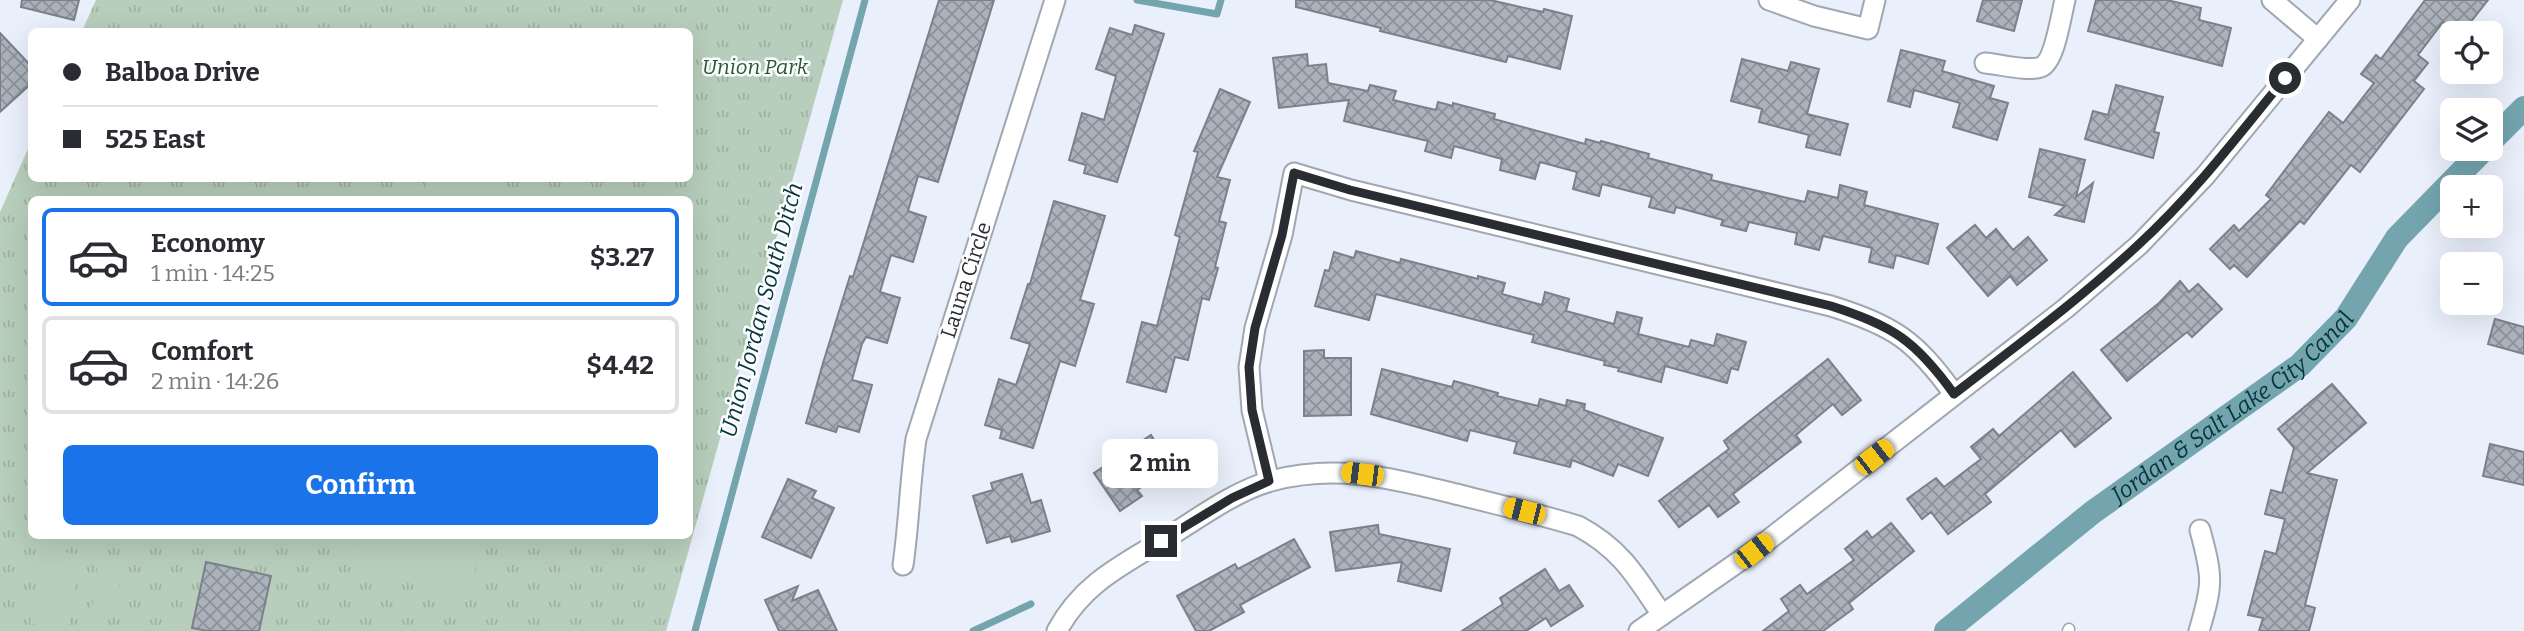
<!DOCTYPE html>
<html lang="en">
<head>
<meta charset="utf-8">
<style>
	body { margin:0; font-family:Bitter,serif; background:#f7f7f7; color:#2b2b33; height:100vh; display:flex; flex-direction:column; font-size:26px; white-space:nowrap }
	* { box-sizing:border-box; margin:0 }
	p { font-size:23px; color:#7c7c81 }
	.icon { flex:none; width:38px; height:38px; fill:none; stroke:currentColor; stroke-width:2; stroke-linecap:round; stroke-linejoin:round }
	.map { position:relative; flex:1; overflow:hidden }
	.drawer { position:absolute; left:28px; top:196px; width:665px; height:343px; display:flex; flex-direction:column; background:#fff; border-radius:10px; box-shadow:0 7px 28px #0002 }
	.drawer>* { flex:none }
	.banner { position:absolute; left:28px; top:28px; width:665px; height:154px; border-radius:10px; box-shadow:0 7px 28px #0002; display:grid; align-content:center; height:154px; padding:0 35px; background:#fff }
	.tools { position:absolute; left:2440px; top:21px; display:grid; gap:14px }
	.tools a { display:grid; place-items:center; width:63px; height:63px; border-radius:10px; background:#fff; box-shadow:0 7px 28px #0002; font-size:35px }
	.end { position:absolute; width:32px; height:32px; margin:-16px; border:9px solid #292c30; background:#fff; box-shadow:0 0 0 4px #fff }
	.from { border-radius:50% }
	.bubble { position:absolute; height:49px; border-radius:10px; background:#fff; box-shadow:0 7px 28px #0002; font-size:23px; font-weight:700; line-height:49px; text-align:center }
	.car { position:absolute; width:21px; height:42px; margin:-21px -10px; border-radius:9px; box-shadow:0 0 5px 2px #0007; background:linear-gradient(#f5c518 24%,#345 0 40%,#f5c518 0 76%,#345 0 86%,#f5c518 0) }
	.banner b { display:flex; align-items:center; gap:24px; height:66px; font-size:26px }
	.banner b+b { border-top:2px solid #e1e1e2 }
	.banner i { width:18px; height:18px; background:#2b2b33 }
	ul { padding:12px 0 0; list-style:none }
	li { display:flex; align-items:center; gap:21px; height:98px; margin:0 14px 10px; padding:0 21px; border:4px solid #e1e1e2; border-radius:10px }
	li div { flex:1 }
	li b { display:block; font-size:26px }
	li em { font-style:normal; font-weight:700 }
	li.selected { border-color:#1a73e8 }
	li>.icon { width:63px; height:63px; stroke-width:1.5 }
	.cta { display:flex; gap:14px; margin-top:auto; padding:14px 35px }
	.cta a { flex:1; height:80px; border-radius:10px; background:#1a73e8; color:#fff; font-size:28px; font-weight:700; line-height:80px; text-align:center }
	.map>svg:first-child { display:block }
	.park { fill:url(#park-tufts); fill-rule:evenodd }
	.garden { fill:#b8cebc }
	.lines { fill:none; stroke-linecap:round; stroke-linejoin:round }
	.stream { stroke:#74a5af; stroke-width:7 }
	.canal { stroke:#74a5af; stroke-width:24 }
	.building { fill:url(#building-cross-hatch); stroke:#7b818b; stroke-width:2 }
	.service-casing { stroke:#a1a7b1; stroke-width:13 }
	.minor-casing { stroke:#a1a7b1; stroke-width:23 }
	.service { stroke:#fff; stroke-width:10 }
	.minor { stroke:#fff; stroke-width:19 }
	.route { stroke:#292c30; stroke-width:9 }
	.labels { text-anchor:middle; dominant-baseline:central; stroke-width:5; stroke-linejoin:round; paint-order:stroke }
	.park-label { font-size:21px; font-style:italic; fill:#245a35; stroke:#fdfdfd }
	.street-label { font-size:21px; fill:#292c30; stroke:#fdfdfd }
	.water-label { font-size:23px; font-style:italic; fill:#04363e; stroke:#fdfdfd }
</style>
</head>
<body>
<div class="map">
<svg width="2524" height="631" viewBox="0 0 2524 631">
	<defs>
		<pattern id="park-tufts" width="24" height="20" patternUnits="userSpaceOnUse" patternTransform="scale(1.75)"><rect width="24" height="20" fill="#b8cebc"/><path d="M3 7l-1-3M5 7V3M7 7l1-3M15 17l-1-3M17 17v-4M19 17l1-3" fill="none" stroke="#9eb1a2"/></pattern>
		<pattern id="building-cross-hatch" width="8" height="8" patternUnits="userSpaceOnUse" patternTransform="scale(1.75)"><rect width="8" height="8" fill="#acb2bc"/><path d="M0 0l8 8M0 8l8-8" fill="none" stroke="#8c9199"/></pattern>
	</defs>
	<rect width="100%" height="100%" fill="#eaf0fb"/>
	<path class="park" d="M96,0h747l-177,631h-666v-419l31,-70 1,36h658v-146l-608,-1zM32,200h658v336h-658z"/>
	<g class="garden">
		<polygon points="329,179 339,179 338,185 344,197 356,199 316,199 319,189 328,185"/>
		<polygon points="428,179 428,178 488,179 483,199 422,199"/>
		<polygon points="355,536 483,536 469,597 362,570 351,553"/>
		<polygon points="43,548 81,555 68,630 30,623"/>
		<polygon points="99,554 123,558 115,612 92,608"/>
	</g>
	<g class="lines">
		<g class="stream">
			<polyline points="1137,0 1217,14 1221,0"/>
			<polyline points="695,631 865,0"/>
			<polyline points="973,631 1031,604"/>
		</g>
		<g class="canal">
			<polyline points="2490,142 2524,108"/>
			<path id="s1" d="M1946,631l147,-119 207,-147 46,-47 51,-80 87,-89"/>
		</g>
	</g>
	<g class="building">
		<polygon points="22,0 79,0 74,20 21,7"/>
		<polygon points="939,0 994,0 938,182 918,176 908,211 926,217 913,262 891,255 880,292 900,298 887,343 866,337 862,344 852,380 872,385 859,432 838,426 836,432 806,423 823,363 850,276 853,277"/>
		<polygon points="1296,0 1490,0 1543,12 1544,9 1572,16 1560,69 1508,56 1506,62 1380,31 1381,28 1296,7"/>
		<polygon points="1983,0 2022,0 2014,31 1977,21"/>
		<polygon points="2096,0 2167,0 2201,8 2199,20 2231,28 2222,66 2088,31"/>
		<polygon points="2425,0 2488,0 2462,33 2458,33 2443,22 2418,55 2428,63 2414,81 2424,89 2360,172 2351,165 2304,224 2300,221 2247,277 2234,265 2230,269 2210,249 2234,225 2239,231 2271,199 2266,195 2329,112 2343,123 2374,83 2361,74 2376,55 2381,59"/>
		<polygon points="1135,25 1164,34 1117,182 1084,173 1086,165 1069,160 1082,113 1104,120 1116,76 1096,69 1110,28 1132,35"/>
		<polygon points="0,33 32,67 32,83 0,112"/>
		<polygon points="1901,50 1945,61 1942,71 1994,86 1990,98 2008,103 1997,140 1953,127 1960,103 1914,90 1910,107 1888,101"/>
		<polygon points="1307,54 1308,66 1326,64 1328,83 1368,91 1370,85 1396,91 1393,100 1436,110 1438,102 1453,106 1453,103 1495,114 1494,119 1585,144 1586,139 1600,143 1601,141 1649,154 1648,158 1712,175 1711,180 1805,202 1808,191 1838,198 1840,185 1867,192 1864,205 1938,224 1928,264 1896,255 1893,268 1869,262 1872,248 1823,236 1819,250 1795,244 1797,233 1749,222 1746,231 1721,225 1723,220 1676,207 1674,213 1649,207 1652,197 1602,184 1599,196 1573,189 1577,172 1540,162 1535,179 1500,170 1502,159 1454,146 1451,158 1425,151 1428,141 1344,121 1349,100 1279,108 1273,58"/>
		<polygon points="1742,59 1788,71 1791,62 1819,69 1807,114 1848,124 1840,155 1806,147 1809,135 1759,122 1762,109 1731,101"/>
		<polygon points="2116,85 2163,97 2154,132 2159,133 2153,158 2085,139 2093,111 2108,115"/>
		<polygon points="1220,89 1250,102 1217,177 1230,180 1219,221 1226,223 1215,267 1218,268 1209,300 1202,298 1188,360 1175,357 1166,392 1127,382 1142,322 1157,326 1180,237 1175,235 1198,152 1194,151"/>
		<polygon points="2040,149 2085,160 2076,197 2093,183 2084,222 2055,215 2065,206 2029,197"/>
		<polygon points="1054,201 1105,216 1080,300 1094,304 1075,366 1060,361 1033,448 1000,438 1002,430 985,425 999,379 1016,385 1030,344 1011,338 1028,284 1030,284"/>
		<polygon points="1975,225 1986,238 1996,229 2013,250 2028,237 2047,260 2017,285 2010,276 1988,296 1947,248"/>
		<polygon points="1356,251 1400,263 1401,259 1478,279 1478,276 1505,283 1502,294 1542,305 1545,292 1569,299 1566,311 1614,324 1617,312 1642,318 1638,334 1689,347 1691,340 1714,346 1717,334 1746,342 1738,370 1731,368 1727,383 1665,366 1661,382 1618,371 1619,368 1604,365 1605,361 1532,342 1534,335 1376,294 1369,320 1315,306 1325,270 1329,271 1334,252 1354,258"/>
		<polygon points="2180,281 2189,292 2198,284 2222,309 2192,337 2187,332 2127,381 2101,350 2159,303"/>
		<polygon points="2495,319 2524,327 2524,354 2488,344"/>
		<polygon points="1324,350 1324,358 1351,358 1351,415 1304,416 1304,351"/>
		<polygon points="1828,359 1861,400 1842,415 1833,404 1796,435 1801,442 1733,494 1739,502 1718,517 1709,505 1679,527 1659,501 1729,449 1724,441"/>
		<polygon points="1382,369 1452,387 1454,381 1498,393 1497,396 1538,406 1540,399 1566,406 1567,400 1585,404 1584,410 1663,438 1648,476 1618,464 1613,476 1572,460 1570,467 1514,453 1517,442 1470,430 1467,441 1371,414"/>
		<polygon points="2073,372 2111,418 2075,447 2061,430 1985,494 1991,502 1948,534 1931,512 1922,519 1907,499 1936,478 1944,487 1981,459 1971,447 1993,429 1999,436"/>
		<polygon points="2332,384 2366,423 2307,473 2337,480 2305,605 2315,608 2309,631 2259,631 2263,618 2248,615 2265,551 2276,554 2285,519 2265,514 2271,490 2282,493 2294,448 2278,429"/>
		<polygon points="1151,435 1172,467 1137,490 1142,496 1120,511 1094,473"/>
		<polygon points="2490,444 2524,452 2524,485 2483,476"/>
		<polygon points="1022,474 1031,503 1041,500 1050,531 1012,542 1010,536 987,543 973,496 993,490 991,483"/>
		<polygon points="788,479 816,491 812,498 834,508 811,558 762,537"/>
		<polygon points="1891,523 1914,551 1849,603 1853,609 1823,631 1763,631 1789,611 1781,599 1800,585 1807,594 1854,560 1845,549 1867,531 1872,538"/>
		<polygon points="1378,525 1379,534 1450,549 1441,591 1398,581 1402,562 1336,571 1330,532"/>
		<polygon points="1294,539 1310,567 1240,605 1244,612 1209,631 1196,631 1177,596 1235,564 1238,569"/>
		<polygon points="206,562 271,576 259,631 208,631 192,628"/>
		<polygon points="1545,569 1559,591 1569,585 1583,606 1551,626 1546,618 1526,631 1462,631 1503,604 1500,598"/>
		<polygon points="798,586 792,601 818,590 837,631 779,631 765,600"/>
	</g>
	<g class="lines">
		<defs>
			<polyline id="service" points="2068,631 2069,629"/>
			<g id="minor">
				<polyline points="1769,0 1814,16 1868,29 1875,0"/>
				<polyline points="2272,0 2318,39"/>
				<path d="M1985,63c14,1 44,9 56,4 14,-6 20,-52 24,-67"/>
				<path d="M1269,481l-17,-71 -3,-43 6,-39 27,-93 12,-62 57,17 480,116c63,20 84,34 123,88"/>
				<path d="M903,565c6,-42 7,-84 13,-126l139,-439"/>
				<path d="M1057,631c24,-45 61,-64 103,-89 35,-21 72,-50 111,-61 68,-18 123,-2 189,14 39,10 79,19 118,31 43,23 58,50 84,89"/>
				<polyline points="1639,631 1754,551 2066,308 2139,245 2205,176 2350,0"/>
				<path d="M2199,631c14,-47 14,-53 1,-101"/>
			</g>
		</defs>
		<use href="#service" class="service-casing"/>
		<use href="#minor" class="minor-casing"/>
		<use href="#service" class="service"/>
		<use href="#minor" class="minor"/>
	</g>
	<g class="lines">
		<path class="route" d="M1161,541l71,-43 37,-17 -17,-71 -3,-43 6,-39 27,-93 12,-62 56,17 481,116c62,20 84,34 123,88 62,-48 125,-94 183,-148 55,-50 101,-110 148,-168"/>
	</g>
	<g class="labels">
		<g class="park-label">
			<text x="755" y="67">Union Park</text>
		</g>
		<g class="street-label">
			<text transform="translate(966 280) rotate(-72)">Launa Circle</text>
		</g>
		<g class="water-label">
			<text transform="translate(761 310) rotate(-75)">Union Jordan South Ditch</text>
			<text stroke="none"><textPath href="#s1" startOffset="364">Jordan &amp; Salt Lake City Canal</textPath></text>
		</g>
	</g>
</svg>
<div class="tools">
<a><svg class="icon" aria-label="locate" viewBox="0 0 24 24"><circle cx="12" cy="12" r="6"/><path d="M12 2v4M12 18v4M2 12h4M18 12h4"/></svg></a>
<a><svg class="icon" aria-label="layers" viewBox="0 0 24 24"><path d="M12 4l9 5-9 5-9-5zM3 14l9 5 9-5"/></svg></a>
<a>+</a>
<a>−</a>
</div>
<i class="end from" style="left:2285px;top:78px"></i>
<i class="end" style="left:1161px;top:541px"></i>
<div class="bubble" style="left:1102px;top:439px;width:116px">2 min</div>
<i class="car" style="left:1874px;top:457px;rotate:52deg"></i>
<i class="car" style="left:1362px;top:474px;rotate:277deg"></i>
<i class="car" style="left:1524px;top:511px;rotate:284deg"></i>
<i class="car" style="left:1754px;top:551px;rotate:52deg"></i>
<div class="banner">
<b><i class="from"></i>Balboa Drive</b>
<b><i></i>525 East</b>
</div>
<section class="drawer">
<ul>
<li class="selected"><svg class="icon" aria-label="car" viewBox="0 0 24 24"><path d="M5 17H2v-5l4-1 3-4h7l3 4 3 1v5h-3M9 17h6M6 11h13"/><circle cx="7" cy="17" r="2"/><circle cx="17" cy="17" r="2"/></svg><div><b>Economy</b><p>1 min · 14:25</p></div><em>$3.27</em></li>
<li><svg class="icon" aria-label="car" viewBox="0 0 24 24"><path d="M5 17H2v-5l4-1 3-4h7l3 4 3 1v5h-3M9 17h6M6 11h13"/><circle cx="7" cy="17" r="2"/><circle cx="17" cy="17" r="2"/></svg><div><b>Comfort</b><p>2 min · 14:26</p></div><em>$4.42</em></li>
</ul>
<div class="cta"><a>Confirm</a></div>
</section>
</div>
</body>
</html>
